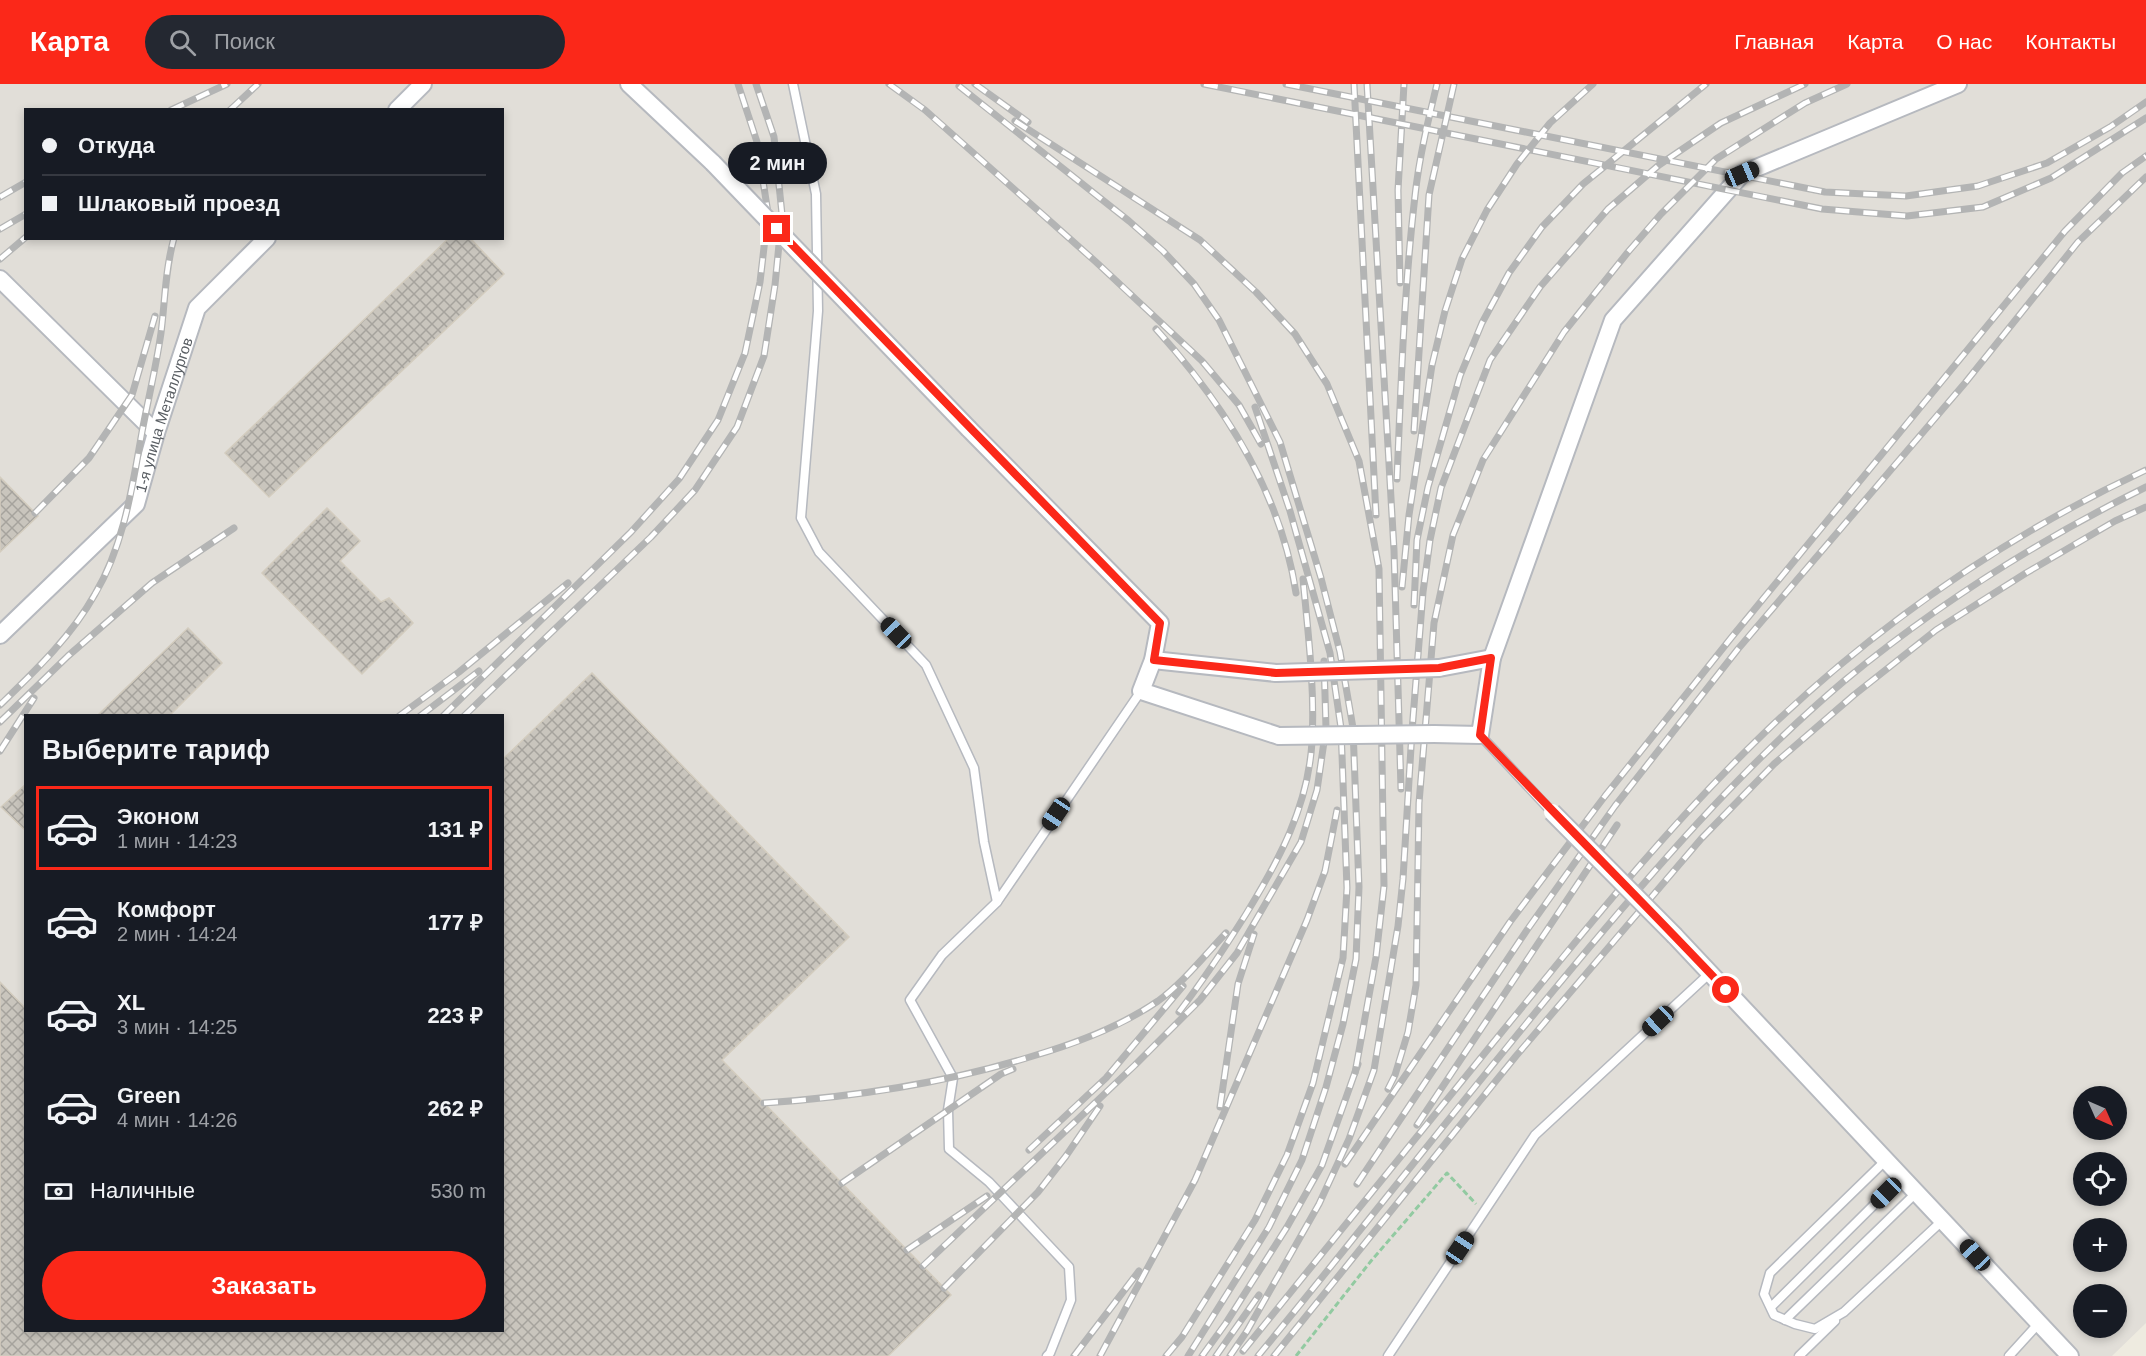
<!DOCTYPE html>
<html lang="ru">
<head>
<meta charset="utf-8">
<style>
	body { margin:0; font-family:Helvetica,sans-serif; background:#242831; color:#f1f3f6; height:100vh; display:flex; flex-direction:column; font-size:22px; white-space:nowrap }
	* { box-sizing:border-box; margin:0 }
	p { font-size:20px; color:#9ea1a6 }
	.icon { flex:none; width:33px; height:33px; fill:none; stroke:currentColor; stroke-width:2; stroke-linecap:round; stroke-linejoin:round }
	.map { position:relative; flex:1; overflow:hidden }
	.panel { position:absolute; left:24px; top:630px; width:480px; height:618px; display:flex; flex-direction:column; background:#171b24; border-radius:0px; box-shadow:0 3px 9px #0003 }
	.panel>* { flex:none }
	.guide { position:absolute; left:24px; top:24px; width:480px; height:132px; border-radius:0px; box-shadow:0 3px 9px #0003; display:grid; align-content:center; height:132px; padding:0 18px; background:#171b24 }
	.needle { width:39px; rotate:135deg }
	.controls { position:absolute; left:2073px; top:1002px; display:grid; gap:12px }
	.controls a { display:grid; place-items:center; width:54px; height:54px; border-radius:50%; background:#171b24; box-shadow:0 3px 9px #0003; font-size:30px }
	.end { position:absolute; width:27px; height:27px; margin:-14px; border:8px solid #fb2819; background:#fff; box-shadow:0 0 0 3px #fff }
	.from { border-radius:50% }
	.bubble { position:absolute; height:42px; border-radius:21px; background:#171b24; box-shadow:0 3px 9px #0003; font-size:20px; font-weight:800; line-height:42px; text-align:center }
	.car { position:absolute; width:18px; height:36px; margin:-18px -9px; border-radius:8px; box-shadow:0 0 4px 2px #0007; background:linear-gradient(#222 24%,#8ab4d8 0 40%,#222 0 76%,#8ab4d8 0 86%,#222 0) }
	.guide b { display:flex; align-items:center; gap:21px; height:57px; font-size:22px }
	.guide b+b { border-top:2px solid #363941 }
	.guide i { width:15px; height:15px; background:#f1f3f6 }
	ul { padding:0; list-style:none }
	li { display:flex; align-items:center; gap:18px; height:84px; margin:0 12px 9px; padding:0 6px; border:3px solid transparent; border-radius:0px }
	li div { flex:1 }
	li b { display:block; font-size:22px }
	li em { font-style:normal; font-weight:800 }
	li.active { border-color:#fb2819 }
	li>.icon { width:54px; height:54px; stroke-width:1.5 }
	h2 { padding:0 18px; font-size:27px; line-height:72px }
	.pay { display:flex; align-items:center; gap:15px; height:66px; padding:0 18px; font-size:22px }
	.pay p { margin-inline-start:auto }
	.primary-button { display:flex; gap:12px; margin-top:auto; padding:12px 18px }
	.primary-button a { flex:1; height:69px; border-radius:36px; background:#fb2819; color:#fff; font-size:24px; font-weight:800; line-height:69px; text-align:center }
	header { display:flex; align-items:center; gap:36px; box-sizing:border-box; height:84px; padding:0 30px; background:#fb2819; color:#fff }
	header strong { font-size:28px }
	nav { display:flex; gap:33px; margin-inline-start:auto; font-size:21px }
	.search { width:420px; height:54px; background:#242831; display:flex; align-items:center; gap:15px; box-sizing:border-box; padding:0 21px; border-radius:33px; color:#9ea1a6; font-size:22px }
	.map>svg:first-child { display:block }
	.industrial { fill:#e1ded8; fill-rule:evenodd }
	.building { fill:url(#building-cross-hatch); stroke:#d3ccbe; stroke-width:1.5 }
	.lines { fill:none; stroke-linecap:round; stroke-linejoin:round }
	.service-casing { stroke:#b6b9bf; stroke-width:11 }
	.minor-casing { stroke:#b6b9bf; stroke-width:20 }
	.path { stroke:#92caa1; stroke-width:3; stroke-dasharray:6 3; stroke-linecap:butt }
	.service { stroke:#fff; stroke-width:8 }
	.minor { stroke:#fff; stroke-width:16 }
	.rail-casing { stroke:#b3b4b4; stroke-width:7 }
	.rail { stroke:#fff; stroke-width:4.5; stroke-dasharray:14; stroke-linecap:butt }
	.minor-bridge-casing { stroke:#b6b9bf; stroke-width:20; stroke-linecap:butt }
	.minor-bridge { stroke:#fff; stroke-width:16 }
	.route { stroke:#fb2819; stroke-width:8 }
	.labels { text-anchor:middle; dominant-baseline:central; stroke-width:4.5; stroke-linejoin:round; paint-order:stroke }
	.street-label { font-size:15px; fill:#595e63; stroke:#fff }
</style>
</head>
<body>
<header>
<strong>Карта</strong>
<div class="search"><svg class="icon" aria-label="search" viewBox="0 0 24 24"><circle cx="10" cy="10" r="6"/><path d="M15 15l6 6"/></svg>Поиск</div>
<nav><a>Главная</a><a>Карта</a><a>О нас</a><a>Контакты</a></nav>
</header>
<div class="map">
<svg width="2146" height="1272" viewBox="0 0 2146 1272">
	<defs>
		<pattern id="building-cross-hatch" width="8" height="8" patternUnits="userSpaceOnUse" patternTransform="scale(1.5)"><rect width="8" height="8" fill="#c9c5bd"/><path d="M0 0l8 8M0 8l8-8" fill="none" stroke="#a6a39d"/></pattern>
	</defs>
	<rect width="100%" height="100%" fill="#eeebe0"/>
	<path class="industrial" d="M0,0h2146v1239l-34,33h-2112zM26,26h476v128h-476zM26,632h476v614h-476zM2084,1012h32v34h-32zM2084,1078h32v34h-32zM2084,1144h32v34h-32zM2084,1210h32v34h-32z"/>
	<g class="building">
		<polygon points="449,154 470,154 504,190 269,413 225,369"/>
		<polygon points="0,393 38,432 0,468"/>
		<polygon points="327,424 360,457 340,477 381,518 389,514 413,539 362,590 262,489"/>
		<polygon points="188,544 222,579 169,632 97,632"/>
		<polygon points="592,589 849,853 722,976 951,1211 888,1272 0,1272 0,898 26,925 26,1246 502,1246 502,676"/>
		<polygon points="26,700 26,747 1,723"/>
	</g>
	<g class="lines">
		<defs>
			<g id="service">
				<polyline points="793,0 816,110 818,227 801,434 819,468 926,581 974,684 984,758 997,818 1141,607"/>
				<polyline points="1480,651 1552,728"/>
				<polyline points="997,818 942,871 910,916 953,994 948,1026 949,1065 989,1098 1069,1183 1071,1216 1050,1269 1047,1272"/>
				<polyline points="1886,1076 1770,1189 1764,1210 1774,1231 1795,1240 1815,1245 1844,1228 1943,1136"/>
				<polyline points="1771,1223 1902,1093"/>
				<polyline points="1785,1236 1917,1108"/>
				<polyline points="1388,1272 1535,1051 1710,889"/>
				<polyline points="1799,1272 1835,1237"/>
				<polyline points="2009,1272 2039,1239"/>
			</g>
			<g id="minor">
				<polyline points="629,0 713,79"/>
				<polyline points="397,26 423,0"/>
				<polyline points="0,195 156,349"/>
				<polyline points="969,345 1160,539 1153,576 1141,607 1279,652"/>
				<path id="s1" d="M0,551l136,-131 20,-71 41,-125 70,-70"/>
				<polyline points="1153,576 1276,589"/>
				<polyline points="1439,584 1492,574"/>
				<polyline points="1434,650 1480,651 1492,574 1613,236 1742,90 1958,0"/>
				<polyline points="1675,852 2070,1272"/>
			</g>
		</defs>
		<use href="#service" class="service-casing"/>
		<use href="#minor" class="minor-casing"/>
		<polyline class="path" points="1296,1272 1371,1177 1447,1089 1476,1120"/>
		<use href="#service" class="service"/>
		<use href="#minor" class="minor"/>
		<defs>
			<g id="rail">
				<polyline points="889,0 925,26 1096,178 1202,277 1239,321 1261,360"/>
				<polyline points="975,0 1028,38"/>
				<polyline points="1204,0 1822,125 1907,132 1983,123 2051,94 2146,34"/>
				<polyline points="1286,0 1825,108 1906,112 1978,102 2047,79 2110,43 2146,18"/>
				<polyline points="1354,0 1376,431"/>
				<polyline points="1367,0 1394,466 1401,705"/>
				<polyline points="959,2 1129,137 1163,167 1194,200 1219,236 1280,358 1321,494 1340,568 1353,644 1359,803 1356,875 1343,940 1326,1003 1302,1076 1269,1143 1188,1272"/>
				<polyline points="171,26 227,0"/>
				<polyline points="230,26 258,0"/>
				<polyline points="1015,37 1200,156 1256,208 1295,250 1327,300 1359,377 1379,485 1384,802 1376,873 1355,989"/>
				<polyline points="0,113 26,98"/>
				<polyline points="0,145 26,130"/>
				<polyline points="0,175 26,153"/>
				<polyline points="1400,199 1398,106 1404,0"/>
				<path d="M1156,245c67,74 125,164 140,264"/>
				<polyline points="1414,347 1429,111 1454,0"/>
				<path d="M1397,395c4,-95 7,-189 18,-283 4,-38 13,-75 22,-112"/>
				<polyline points="35,429 89,374 132,311 155,232"/>
				<polyline points="1402,503 1409,431 1432,281 1445,227 1462,175 1487,126 1517,80 1550,39 1593,0"/>
				<polyline points="1414,521 1417,456 1428,403 1460,292 1482,239 1509,189 1542,143 1583,100 1706,0"/>
				<path d="M0,621c35,-34 71,-68 95,-111 29,-49 37,-106 47,-162 6,-32 14,-65 19,-99 4,-31 4,-63 13,-95"/>
				<polyline points="399,632 459,588 568,499"/>
				<polyline points="420,632 479,587"/>
				<polyline points="443,632 631,448 679,395 718,336 745,269 760,198 768,129 757,58 738,0"/>
				<polyline points="464,632 651,453 695,406 737,343 764,272 775,201 782,130 774,53 756,0"/>
				<polyline points="0,638 68,572 152,499 234,444"/>
				<polyline points="0,667 34,614"/>
				<path d="M1179,928c25,-33 45,-63 67,-98 33,-54 62,-107 66,-172 3,-54 -4,-109 -9,-163"/>
				<polyline points="1388,1005 1395,991 1408,948 1416,901 1419,719 1434,539 1453,451 1483,376 1564,248 1628,168 1661,130 1716,75 1805,19 1847,0"/>
				<path d="M764,1019c91,-6 182,-20 269,-47 44,-13 87,-29 125,-55 25,-18 46,-45 68,-68"/>
				<polyline points="1220,1023 1238,900 1254,850"/>
				<polyline points="1417,1041 1617,741"/>
				<polyline points="1029,1066 1106,994 1183,902"/>
				<polyline points="1345,1080 1510,838 1605,712 1731,554 2065,147 2122,89 2146,72"/>
				<polyline points="842,1099 1001,990 1013,985"/>
				<polyline points="1357,1100 1527,846 1615,722 1738,565 1965,299 2078,158 2146,93"/>
				<polyline points="907,1166 987,1112"/>
				<polyline points="923,1182 1135,981 1200,916 1237,869 1301,758 1317,706 1326,644 1324,577"/>
				<polyline points="944,1204 1038,1108 1066,1072 1100,1022"/>
				<path d="M1243,1267c86,-106 172,-212 258,-318 81,-99 161,-200 253,-290 114,-112 247,-205 392,-273"/>
				<polyline points="1074,1272 1139,1187"/>
				<polyline points="1100,1272 1195,1096 1307,836 1325,787 1337,726"/>
				<polyline points="1166,1272 1182,1253 1255,1136 1287,1071 1313,999 1343,874 1347,804 1341,644 1330,569 1290,427 1255,323"/>
				<polyline points="1202,1272 1226,1239 1287,1143 1322,1081 1358,980"/>
				<polyline points="1216,1272 1259,1211"/>
				<polyline points="1230,1272 1247,1247 1319,1120 1349,1055 1374,986 1398,842 1403,795 1412,647 1423,508 1430,456 1441,404 1490,276 1540,203 1608,125 1659,81 1721,39 1805,0"/>
				<path d="M1258,1272c103,-125 202,-253 305,-377 87,-105 177,-210 281,-298 92,-76 195,-141 302,-194"/>
				<polyline points="1274,1272 1516,972 1701,755 1774,680 1854,611 1936,546 2026,489 2115,437 2146,423"/>
			</g>
		</defs>
		<use href="#rail" class="rail-casing"/>
		<use href="#rail" class="rail"/>
		<defs>
			<g id="minor-bridge">
				<polyline points="713,79 969,345"/>
				<polyline points="1276,589 1439,584"/>
				<polyline points="1279,652 1434,650"/>
				<polyline points="1552,728 1675,852"/>
			</g>
		</defs>
		<use href="#minor-bridge" class="minor-bridge-casing"/>
		<use href="#minor-bridge" class="minor-bridge"/>
	</g>
	<g class="lines">
		<path class="route" d="M777,145l383,394 -6,37 122,13 163,-5 52,-10 -11,77c81,86 165,169 246,255"/>
	</g>
	<g class="labels">
		<g class="street-label">
			<text stroke="none"><textPath href="#s1" startOffset="282">1-я улица Металлургов</textPath></text>
		</g>
	</g>
</svg>
<div class="controls">
<a><svg class="needle" viewBox="-14 -14 28 28"><path d="M0-13l5 13h-10z" fill="#e53935"/><path d="M0 13l5-13h-10z" fill="#9ea1a6"/></svg></a>
<a><svg class="icon" aria-label="locate" viewBox="0 0 24 24"><circle cx="12" cy="12" r="6"/><path d="M12 2v4M12 18v4M2 12h4M18 12h4"/></svg></a>
<a>+</a>
<a>−</a>
</div>
<i class="end from" style="left:1726px;top:906px"></i>
<i class="end" style="left:777px;top:145px"></i>
<div class="bubble" style="left:728px;top:58px;width:99px">2 мин</div>
<i class="car" style="left:1742px;top:90px;rotate:67deg"></i>
<i class="car" style="left:896px;top:549px;rotate:316deg"></i>
<i class="car" style="left:1056px;top:730px;rotate:214deg"></i>
<i class="car" style="left:1658px;top:937px;rotate:227deg"></i>
<i class="car" style="left:1886px;top:1109px;rotate:225deg"></i>
<i class="car" style="left:1460px;top:1164px;rotate:34deg"></i>
<i class="car" style="left:1975px;top:1171px;rotate:317deg"></i>
<div class="guide">
<b><i class="from"></i>Откуда</b>
<b><i></i>Шлаковый проезд</b>
</div>
<section class="panel">
<h2>Выберите тариф</h2>
<ul>
<li class="active"><svg class="icon" aria-label="car" viewBox="0 0 24 24"><path d="M5 17H2v-5l4-1 3-4h7l3 4 3 1v5h-3M9 17h6M6 11h13"/><circle cx="7" cy="17" r="2"/><circle cx="17" cy="17" r="2"/></svg><div><b>Эконом</b><p>1 мин · 14:23</p></div><em>131 ₽</em></li>
<li><svg class="icon" aria-label="car" viewBox="0 0 24 24"><path d="M5 17H2v-5l4-1 3-4h7l3 4 3 1v5h-3M9 17h6M6 11h13"/><circle cx="7" cy="17" r="2"/><circle cx="17" cy="17" r="2"/></svg><div><b>Комфорт</b><p>2 мин · 14:24</p></div><em>177 ₽</em></li>
<li><svg class="icon" aria-label="car" viewBox="0 0 24 24"><path d="M5 17H2v-5l4-1 3-4h7l3 4 3 1v5h-3M9 17h6M6 11h13"/><circle cx="7" cy="17" r="2"/><circle cx="17" cy="17" r="2"/></svg><div><b>XL</b><p>3 мин · 14:25</p></div><em>223 ₽</em></li>
<li><svg class="icon" aria-label="car" viewBox="0 0 24 24"><path d="M5 17H2v-5l4-1 3-4h7l3 4 3 1v5h-3M9 17h6M6 11h13"/><circle cx="7" cy="17" r="2"/><circle cx="17" cy="17" r="2"/></svg><div><b>Green</b><p>4 мин · 14:26</p></div><em>262 ₽</em></li>
</ul>
<div class="pay"><svg class="icon" aria-label="cash" viewBox="0 0 24 24"><path d="M3 7h18v10H3z"/><circle cx="12" cy="12" r="2"/></svg>Наличные<p>530 m</p></div>
<div class="primary-button"><a>Заказать</a></div>
</section>
</div>
</body>
</html>
